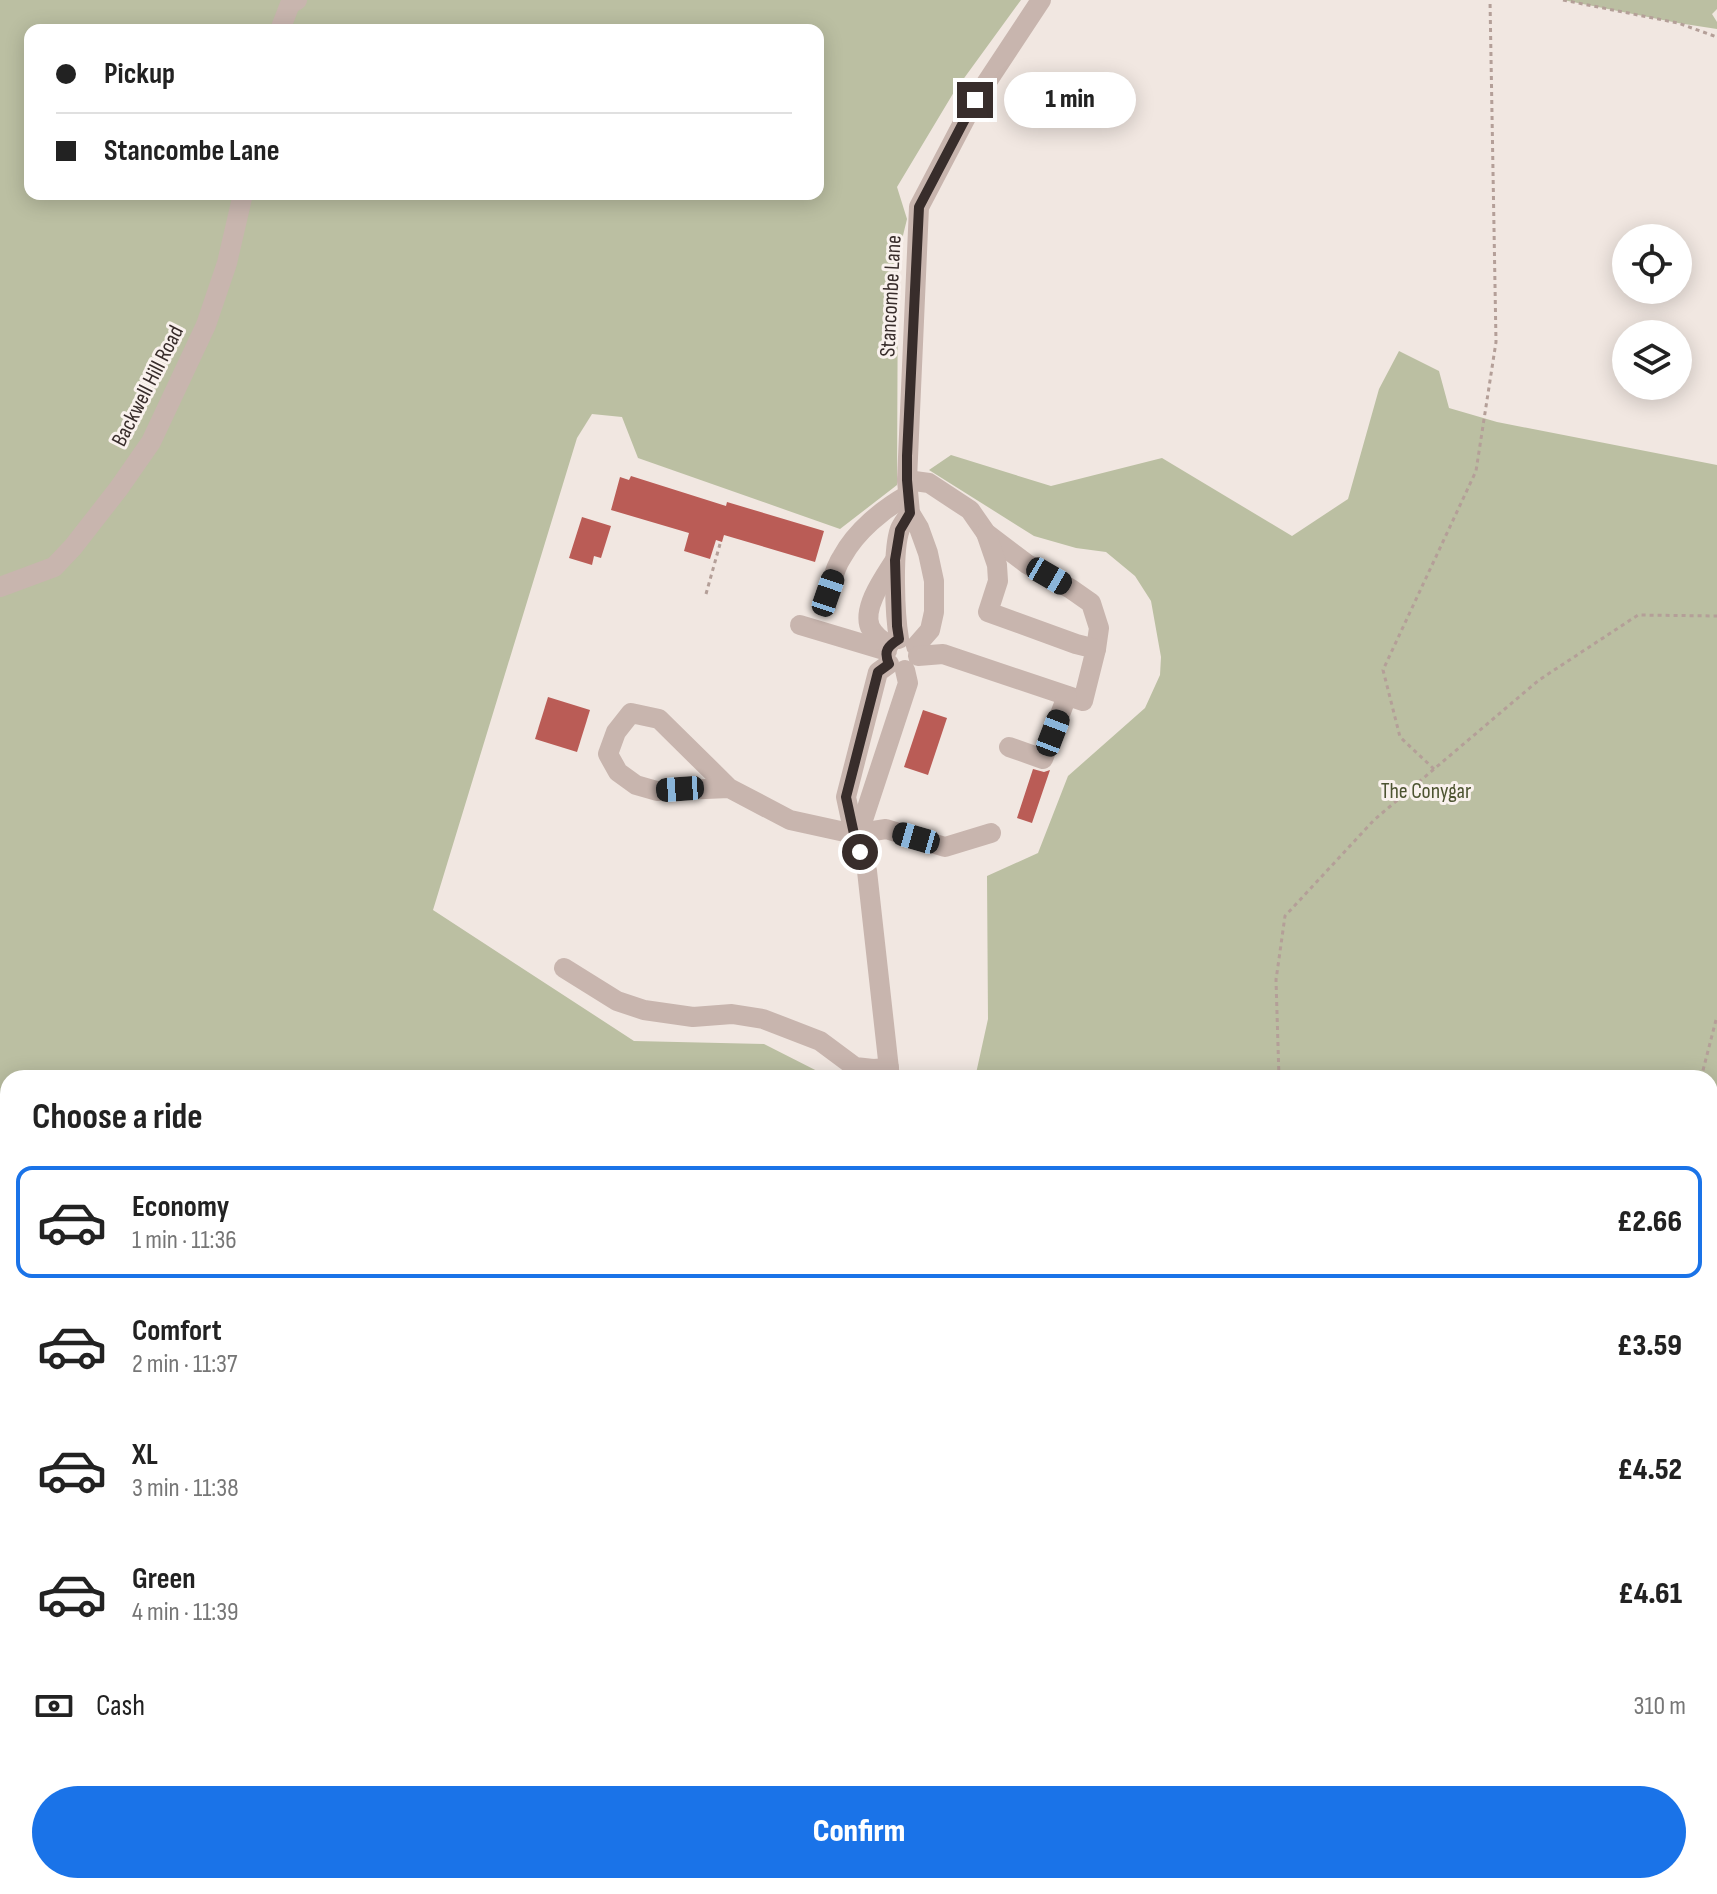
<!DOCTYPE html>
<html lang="en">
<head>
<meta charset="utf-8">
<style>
	body { margin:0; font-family:"Sofia Sans Condensed",sans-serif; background:#f6f6f6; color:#222; height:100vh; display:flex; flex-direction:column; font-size:30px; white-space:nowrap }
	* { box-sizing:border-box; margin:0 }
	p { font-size:26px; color:#767676 }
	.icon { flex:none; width:44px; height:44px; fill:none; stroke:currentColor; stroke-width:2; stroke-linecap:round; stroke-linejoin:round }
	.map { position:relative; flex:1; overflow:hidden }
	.details { position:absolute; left:0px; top:1070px; width:1718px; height:824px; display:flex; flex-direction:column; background:#fff; border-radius:24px 24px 0 0; box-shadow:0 4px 20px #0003 }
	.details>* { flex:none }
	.banner { position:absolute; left:24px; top:24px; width:800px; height:176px; border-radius:16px; box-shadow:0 4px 20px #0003; display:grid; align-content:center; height:176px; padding:0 32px; background:#fff }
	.fabs { position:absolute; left:1612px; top:224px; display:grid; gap:16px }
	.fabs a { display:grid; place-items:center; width:80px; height:80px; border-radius:50%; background:#fff; box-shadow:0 4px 20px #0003; font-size:40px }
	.end { position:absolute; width:36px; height:36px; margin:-18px; border:10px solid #382d2b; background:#fff; box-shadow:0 0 0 4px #fff }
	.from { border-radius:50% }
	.bubble { position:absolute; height:56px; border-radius:28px; background:#fff; box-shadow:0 4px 20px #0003; font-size:26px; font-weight:800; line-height:56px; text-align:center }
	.car { position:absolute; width:24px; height:48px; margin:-24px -12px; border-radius:10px; box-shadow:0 0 6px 2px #0007; background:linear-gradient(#222 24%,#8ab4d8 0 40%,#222 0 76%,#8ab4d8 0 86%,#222 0) }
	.banner b { display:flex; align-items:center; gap:28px; height:76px; font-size:30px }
	.banner b+b { border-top:2px solid #e0e0e0 }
	.banner i { width:20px; height:20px; background:#222 }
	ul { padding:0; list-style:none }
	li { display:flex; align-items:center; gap:24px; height:112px; margin:0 16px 12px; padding:0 16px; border:4px solid transparent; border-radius:16px }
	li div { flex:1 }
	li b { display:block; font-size:30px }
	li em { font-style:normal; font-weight:800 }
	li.active { border-color:#1a73e8 }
	li>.icon { width:72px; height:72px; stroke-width:1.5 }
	h2 { padding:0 32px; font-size:36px; line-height:96px }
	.pay { display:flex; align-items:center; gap:20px; height:88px; padding:0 32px; font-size:30px }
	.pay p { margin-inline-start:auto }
	.cta { display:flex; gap:16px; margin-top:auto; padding:16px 32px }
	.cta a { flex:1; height:92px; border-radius:48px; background:#1a73e8; color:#fff; font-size:32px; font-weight:800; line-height:92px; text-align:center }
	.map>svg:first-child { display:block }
	.green { fill:#bbbfa2; fill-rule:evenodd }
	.building { fill:#ba5c56 }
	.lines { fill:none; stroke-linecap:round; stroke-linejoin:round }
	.path { stroke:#b49f98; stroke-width:3; stroke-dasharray:4 4; stroke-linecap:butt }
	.minor { stroke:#c8b5ae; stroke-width:20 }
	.route { stroke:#382d2b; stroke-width:10 }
	.labels { text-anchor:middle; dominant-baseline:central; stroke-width:6; stroke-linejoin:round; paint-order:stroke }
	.street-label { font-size:22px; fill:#382d2b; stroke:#f9f1ed }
	.park-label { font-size:22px; fill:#4d5431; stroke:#f9f1ed }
</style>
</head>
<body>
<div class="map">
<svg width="1717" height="1894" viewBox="0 0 1717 1894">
	<rect width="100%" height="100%" fill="#f1e7e1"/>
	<g class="green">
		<path d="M0,0h1021l-67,92 -57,95 10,32 -9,37 -1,229 -57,44 -202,-71 -16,-41 -30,-3 -15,24 -144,472 201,131 130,3 67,34h-823v248h-8zM30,30h788v164h-788z"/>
		<polygon points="1563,0 1717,0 1717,9 1712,14 1717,22 1717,29 1678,23"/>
		<polygon points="1399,351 1439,371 1449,408 1497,422 1717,465 1717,1894 956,1894 954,1886 1710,1886 1710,1078 975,1078 988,1019 987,876 1038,853 1068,776 1145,708 1160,675 1161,657 1151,601 1135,576 1106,552 1076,548 1034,536 929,470 951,455 1051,486 1162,458 1292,536 1348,499 1379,389"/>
	</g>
	<g class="building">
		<polygon points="631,476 726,506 727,502 824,531 815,562 724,535 722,542 716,540 710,559 684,551 689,533 611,510 620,477 629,480"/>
		<polygon points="582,517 611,526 601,558 594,556 592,565 569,558"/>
		<polygon points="548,697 590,710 577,752 535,739"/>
		<polygon points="923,710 947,718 928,775 904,767"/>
		<polygon points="1033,769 1044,772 1050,770 1032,823 1017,818"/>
	</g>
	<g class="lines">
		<g class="path">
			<polyline points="1563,0 1678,23 1717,37"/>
			<polyline points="706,594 720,544"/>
			<polyline points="1434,769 1400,737 1383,670 1476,471 1496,342 1490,0"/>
			<polyline points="1279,1078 1276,980 1285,916 1374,820 1539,680 1638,615 1717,616"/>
			<polyline points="1701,1078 1717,1016"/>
			<polyline points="1710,1373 1717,1405"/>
			<polyline points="1710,1824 1717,1754"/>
			<polyline points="1457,1886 1464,1894"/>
			<polyline points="1703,1894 1704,1886"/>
		</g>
		<g class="minor">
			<polyline points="280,30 290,4 297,0"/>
			<polyline points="907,480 929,483 970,510 986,533 1027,564 1071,589 1091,603 1099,628 1096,649"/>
			<polyline points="0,587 54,567 73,547 119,488 151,442 206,325 227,263 243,194"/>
			<path d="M828,593c4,-12 7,-26 14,-36 14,-26 41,-48 66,-62"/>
			<polyline points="800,625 887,651"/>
			<path d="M899,639c-4,-23 -7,-88 1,-110 2,-5 7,-11 10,-16"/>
			<path d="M889,645c-7,-4 -15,-10 -19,-18 -8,-20 15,-51 25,-67"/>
			<polyline points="916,646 930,630 934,612 934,581 928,553 919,528 910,513 907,480 919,207 975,100 1041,0"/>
			<polyline points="918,656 943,654 1083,701 1096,649 1076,644 988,612 998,581 997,565 986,533"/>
			<polyline points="889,664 878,672 846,797 854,834 867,871 890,1078"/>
			<polyline points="1009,747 1043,759 1067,696"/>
			<polyline points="729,788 657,791 636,785 618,772 608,754 616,732 631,713 659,719 729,788 790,820 854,834 886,829 945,847 991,833"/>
			<polyline points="854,834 864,817 908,683 905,670"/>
			<polyline points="564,968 617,1001 644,1010 693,1017 732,1014 763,1019 820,1041 855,1067 873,1069 889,1068"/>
			<polyline points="0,1344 8,1343"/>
		</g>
	</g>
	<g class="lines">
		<path class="route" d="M860,852l-6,-18 -8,-37 32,-125 11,-8c-6,-13 -1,-18 10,-25l-2,-13 -2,-66 5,-30 10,-17 -3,-33v-24l12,-249 56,-107"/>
	</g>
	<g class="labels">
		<g class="street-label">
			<text transform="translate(891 296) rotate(-87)">Stancombe Lane</text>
			<text transform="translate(148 386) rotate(-63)">Backwell Hill Road</text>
		</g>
		<g class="park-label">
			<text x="1426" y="791">The Conygar</text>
		</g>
	</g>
</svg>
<div class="fabs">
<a><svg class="icon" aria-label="locate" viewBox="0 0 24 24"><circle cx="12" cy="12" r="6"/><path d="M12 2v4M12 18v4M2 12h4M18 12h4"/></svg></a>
<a><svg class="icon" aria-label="layers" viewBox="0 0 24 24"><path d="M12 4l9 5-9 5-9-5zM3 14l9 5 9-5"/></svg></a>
</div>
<i class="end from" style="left:860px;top:852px"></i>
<i class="end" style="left:975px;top:100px"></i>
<div class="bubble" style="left:1004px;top:72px;width:132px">1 min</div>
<i class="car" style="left:1049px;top:576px;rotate:120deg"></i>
<i class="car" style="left:828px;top:593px;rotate:19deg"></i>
<i class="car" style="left:1053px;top:733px;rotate:21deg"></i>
<i class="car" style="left:680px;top:789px;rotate:266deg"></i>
<i class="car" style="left:916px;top:838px;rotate:286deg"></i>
<div class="banner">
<b><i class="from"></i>Pickup</b>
<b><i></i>Stancombe Lane</b>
</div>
<section class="details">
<h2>Choose a ride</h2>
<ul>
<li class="active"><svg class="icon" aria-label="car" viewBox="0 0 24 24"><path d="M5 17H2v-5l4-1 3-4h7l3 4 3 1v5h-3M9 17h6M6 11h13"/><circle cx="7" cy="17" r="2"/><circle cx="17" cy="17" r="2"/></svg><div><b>Economy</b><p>1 min · 11:36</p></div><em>£2.66</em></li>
<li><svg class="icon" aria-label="car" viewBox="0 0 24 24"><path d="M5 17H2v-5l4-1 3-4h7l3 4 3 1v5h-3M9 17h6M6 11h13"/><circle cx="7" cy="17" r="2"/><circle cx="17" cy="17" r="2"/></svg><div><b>Comfort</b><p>2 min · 11:37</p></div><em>£3.59</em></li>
<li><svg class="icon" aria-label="car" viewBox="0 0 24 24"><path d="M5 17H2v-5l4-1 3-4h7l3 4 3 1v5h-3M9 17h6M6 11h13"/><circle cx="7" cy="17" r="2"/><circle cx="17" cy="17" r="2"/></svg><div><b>XL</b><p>3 min · 11:38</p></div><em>£4.52</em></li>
<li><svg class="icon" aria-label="car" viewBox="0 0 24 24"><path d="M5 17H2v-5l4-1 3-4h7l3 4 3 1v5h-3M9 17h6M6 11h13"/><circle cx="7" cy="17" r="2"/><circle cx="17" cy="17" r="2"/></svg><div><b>Green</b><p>4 min · 11:39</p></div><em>£4.61</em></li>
</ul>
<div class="pay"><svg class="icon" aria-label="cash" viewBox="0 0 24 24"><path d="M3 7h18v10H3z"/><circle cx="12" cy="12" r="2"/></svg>Cash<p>310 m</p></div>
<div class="cta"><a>Confirm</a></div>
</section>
</div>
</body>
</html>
